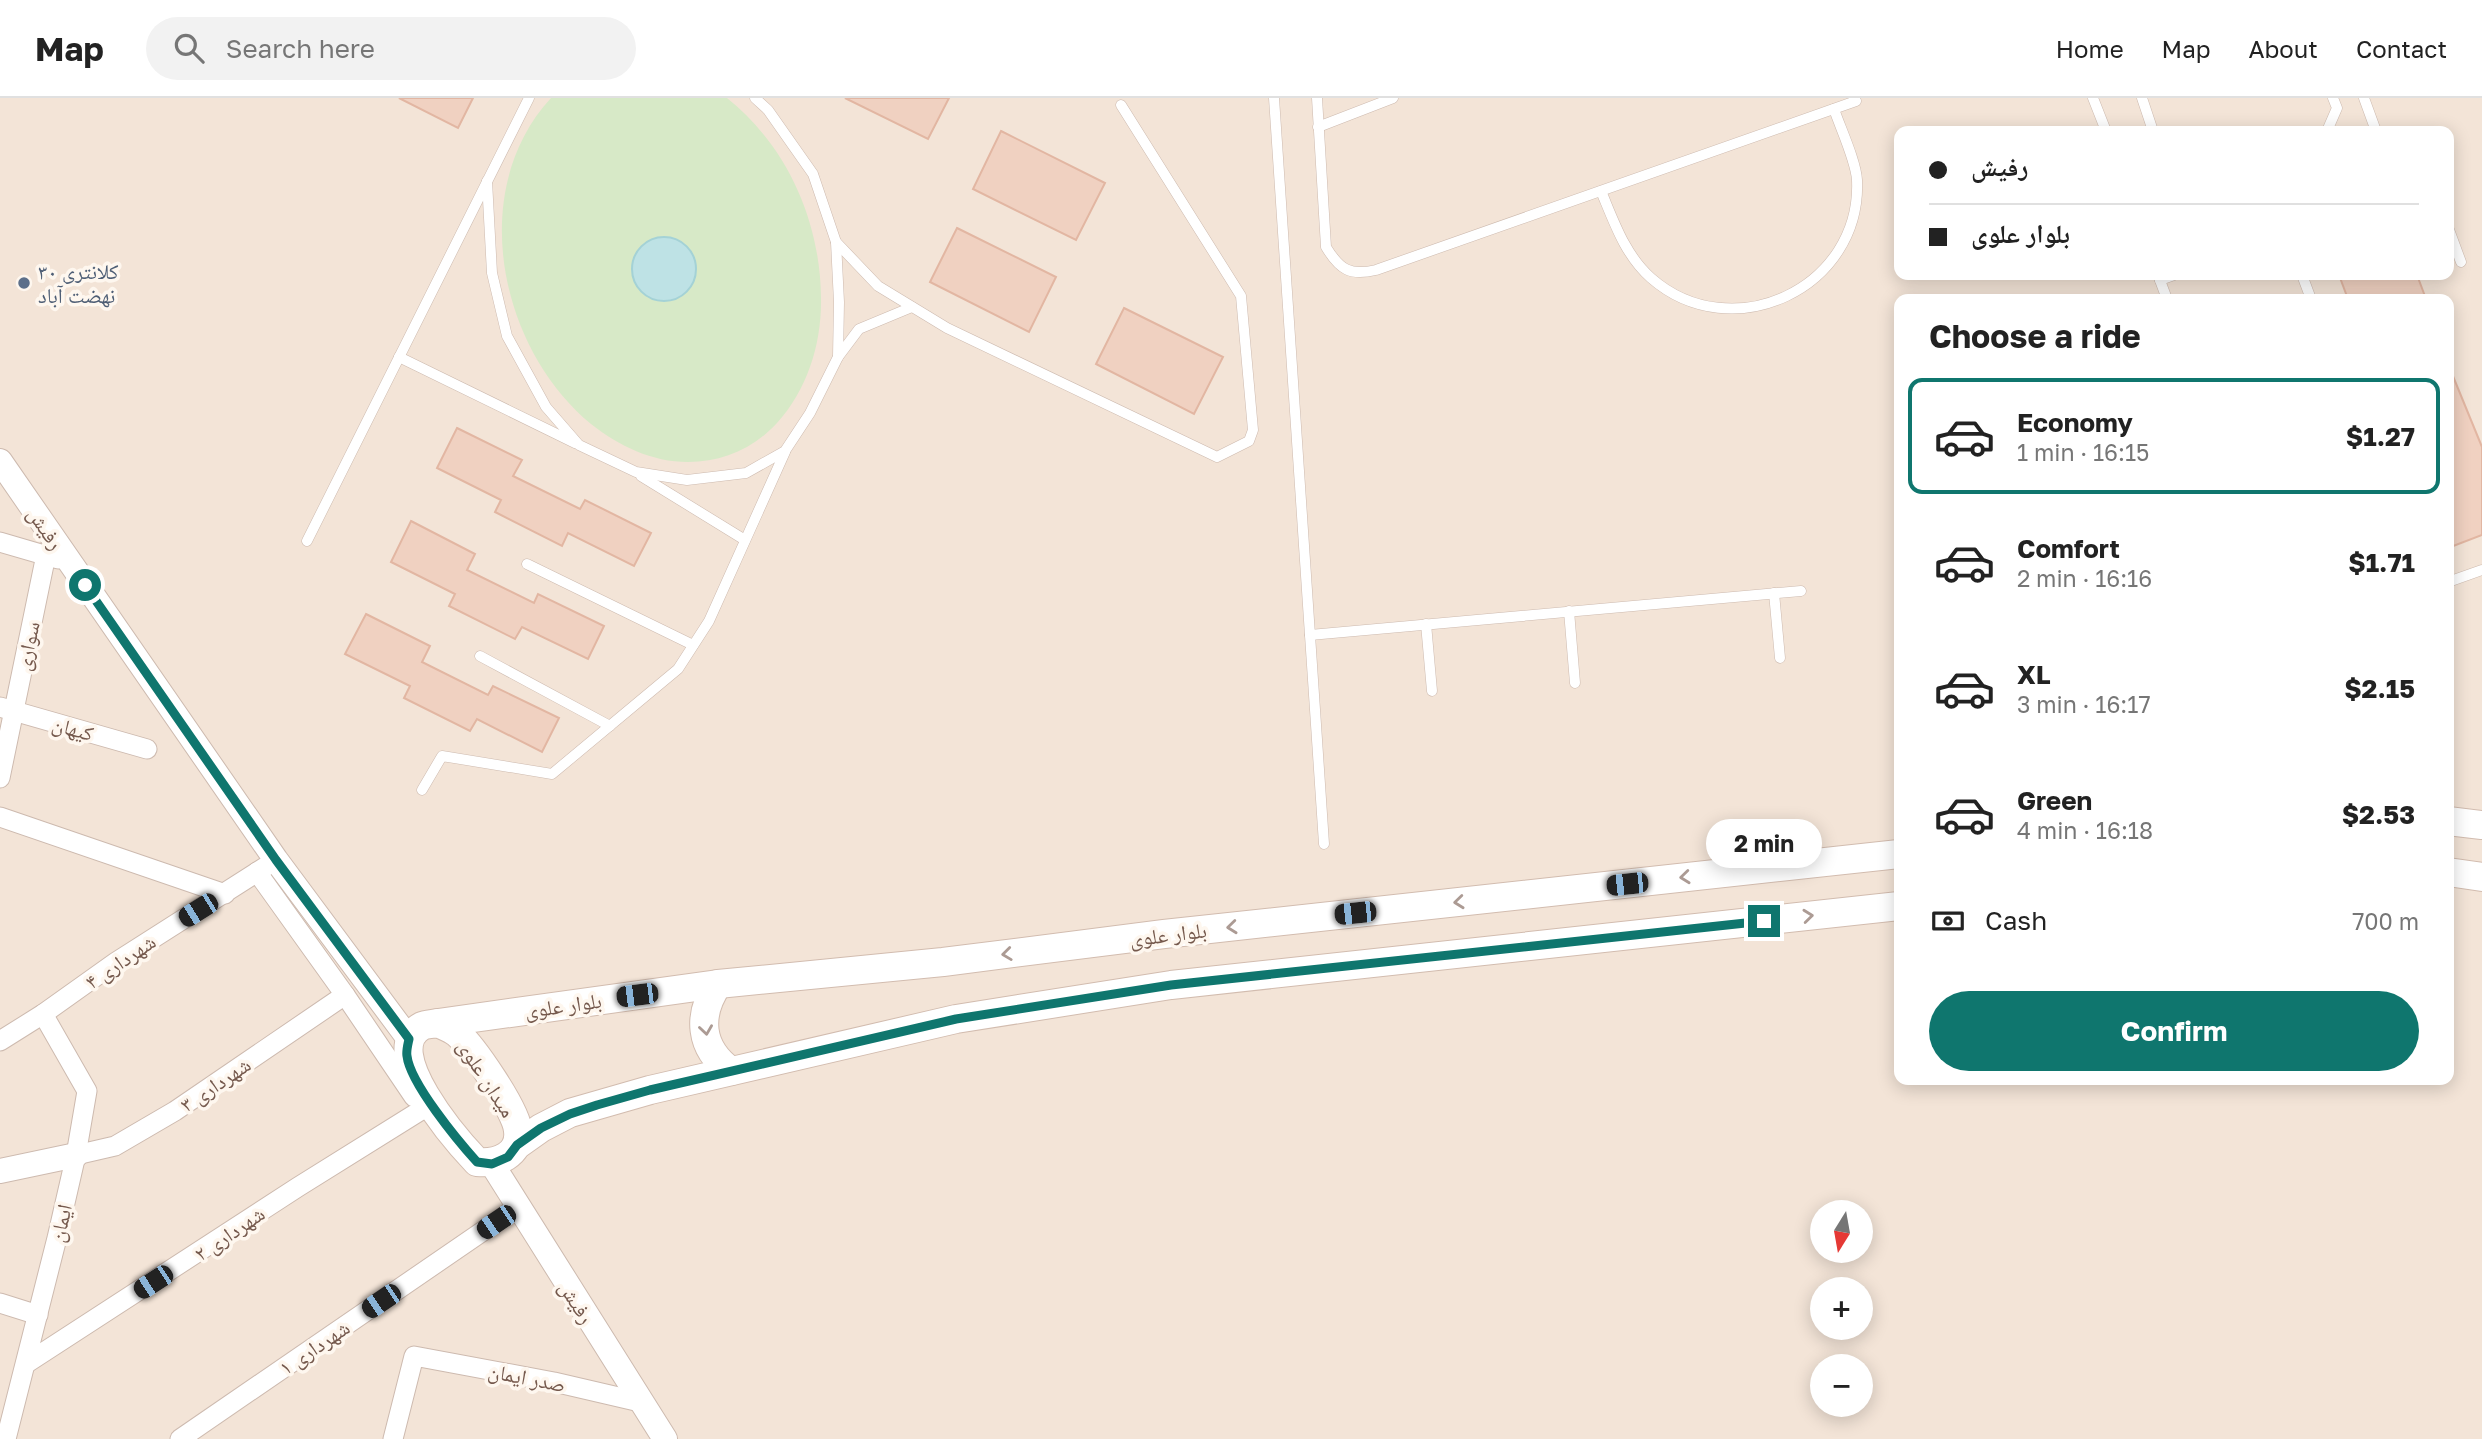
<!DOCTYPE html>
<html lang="en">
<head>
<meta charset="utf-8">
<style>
	body { margin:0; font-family:"Golos Text","Noto Naskh Arabic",sans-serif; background:#f2f2f2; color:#222; height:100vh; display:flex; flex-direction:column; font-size:26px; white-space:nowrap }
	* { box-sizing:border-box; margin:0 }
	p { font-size:23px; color:#767676 }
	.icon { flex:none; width:38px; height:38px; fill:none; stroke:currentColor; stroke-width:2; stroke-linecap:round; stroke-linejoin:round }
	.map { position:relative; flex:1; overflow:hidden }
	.panel { position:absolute; left:1894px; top:196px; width:560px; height:791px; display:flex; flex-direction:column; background:#fff; border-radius:14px; box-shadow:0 4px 18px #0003 }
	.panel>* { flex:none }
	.top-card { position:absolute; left:1894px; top:28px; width:560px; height:154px; border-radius:14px; box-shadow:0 4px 18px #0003; display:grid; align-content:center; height:154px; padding:0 35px; background:#fff }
	.needle { width:46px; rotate:191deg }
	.buttons { position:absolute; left:1810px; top:1102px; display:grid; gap:14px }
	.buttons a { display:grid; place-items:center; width:63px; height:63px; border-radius:50%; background:#fff; box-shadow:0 4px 18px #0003; font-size:35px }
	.end { position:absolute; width:32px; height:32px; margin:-16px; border:9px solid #0f766e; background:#fff; box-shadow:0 0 0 4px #fff }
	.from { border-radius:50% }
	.bubble { position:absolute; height:49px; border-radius:24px; background:#fff; box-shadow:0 4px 18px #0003; font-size:23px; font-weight:700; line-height:49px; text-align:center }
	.car { position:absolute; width:21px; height:42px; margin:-21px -10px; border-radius:9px; box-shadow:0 0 5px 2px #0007; background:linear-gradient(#222 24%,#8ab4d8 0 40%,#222 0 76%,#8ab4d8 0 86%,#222 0) }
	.top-card b { display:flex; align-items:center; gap:24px; height:66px; font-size:26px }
	.top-card b+b { border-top:2px solid #e0e0e0 }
	.top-card i { width:18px; height:18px; background:#222 }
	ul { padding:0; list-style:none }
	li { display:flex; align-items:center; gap:21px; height:116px; margin:0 14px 10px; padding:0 21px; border:4px solid transparent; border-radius:14px }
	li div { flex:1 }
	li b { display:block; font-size:26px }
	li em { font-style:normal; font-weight:700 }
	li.active { border-color:#0f766e }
	li>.icon { width:63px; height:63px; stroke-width:1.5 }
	h2 { padding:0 35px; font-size:32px; line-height:84px }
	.pay { display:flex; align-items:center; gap:18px; height:77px; padding:0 35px; font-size:26px }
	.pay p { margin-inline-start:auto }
	.button { display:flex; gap:14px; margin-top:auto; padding:14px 35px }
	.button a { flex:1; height:80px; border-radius:42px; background:#0f766e; color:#fff; font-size:28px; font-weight:700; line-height:80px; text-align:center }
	header { display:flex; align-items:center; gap:42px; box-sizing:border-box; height:98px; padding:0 35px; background:#fff; border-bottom:2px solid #e0e0e0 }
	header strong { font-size:33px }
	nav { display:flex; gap:38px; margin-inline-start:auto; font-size:24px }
	.search { width:490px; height:63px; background:#f2f2f2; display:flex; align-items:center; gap:18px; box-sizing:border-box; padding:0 24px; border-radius:38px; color:#767676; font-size:26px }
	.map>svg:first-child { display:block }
	.residential { fill:#f3e4d7; fill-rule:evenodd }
	.green { fill:#d7e9c7; fill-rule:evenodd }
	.water { fill:#bee2e5; stroke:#a4d2d6; stroke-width:2 }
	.building { fill:#f0d1c1; stroke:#e2b6a2; stroke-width:2 }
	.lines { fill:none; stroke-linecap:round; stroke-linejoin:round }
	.service-casing { stroke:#cdbaaf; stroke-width:11 }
	.minor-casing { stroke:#cdbaaf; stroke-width:21 }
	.tertiary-casing { stroke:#cdbaaf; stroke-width:26 }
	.secondary-casing { stroke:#d2bcaf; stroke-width:30 }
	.service { stroke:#fff; stroke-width:10 }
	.minor { stroke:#fff; stroke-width:19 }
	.tertiary { stroke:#fff; stroke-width:24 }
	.secondary { stroke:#fff; stroke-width:28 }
	.oneway { stroke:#ac9b94 }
	.route { stroke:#0f766e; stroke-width:9 }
	.service-dot { fill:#5c6f8a; stroke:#fef7ef; stroke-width:2.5 }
	.labels { text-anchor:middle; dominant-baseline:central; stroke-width:7; stroke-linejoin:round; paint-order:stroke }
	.service-label { font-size:21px; fill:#4e5e75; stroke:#fef7ef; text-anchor:start }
	.street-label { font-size:21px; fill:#75594d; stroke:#fef7ef }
</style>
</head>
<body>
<header>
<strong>Map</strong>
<div class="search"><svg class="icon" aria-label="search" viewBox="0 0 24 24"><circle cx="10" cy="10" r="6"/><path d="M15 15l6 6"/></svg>Search here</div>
<nav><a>Home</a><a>Map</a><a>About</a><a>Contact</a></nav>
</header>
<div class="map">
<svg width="2482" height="1341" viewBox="0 0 2482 1341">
	<rect width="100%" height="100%" fill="#fcf3e9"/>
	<path class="residential" d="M0,0h2482v1341h-2482zM1899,33h549v144h-549zM1899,201h549v781h-549zM1822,1115h38v38h-38zM1822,1192h38v38h-38zM1822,1269h38v38h-38z"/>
	<path class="green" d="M551,0h176c60,48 93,122 94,199 1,45 -13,92 -44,126 -24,26 -55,39 -89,39 -36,0 -69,-16 -97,-38 -92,-76 -125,-234 -40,-326zM663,139l19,6 2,51c-49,27 -75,-46 -21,-57z"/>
	<circle class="water" cx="664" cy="171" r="32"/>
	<g class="building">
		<polygon points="399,0 473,0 458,30"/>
		<polygon points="845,0 949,0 928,41"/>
		<polygon points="1001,33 1105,85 1076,142 973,91"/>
		<polygon points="957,130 1056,179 1029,234 930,184"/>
		<polygon points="2339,177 2417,177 2426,201 2348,201"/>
		<polygon points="1124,210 1223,259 1194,316 1096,266"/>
		<polygon points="2448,266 2482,349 2482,437 2448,450"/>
		<polygon points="457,330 522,362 513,378 580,411 585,402 651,435 634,468 568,435 562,448 495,414 501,402 437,370"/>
		<polygon points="411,423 475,456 467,472 534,505 538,496 604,528 588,561 522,529 515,541 449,508 455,496 391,464"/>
		<polygon points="366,516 430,548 422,564 488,597 493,588 559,620 542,654 477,621 470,633 404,600 410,588 345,556"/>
	</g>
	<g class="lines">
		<defs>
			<g id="service">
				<polyline points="755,0 768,12 813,76 836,144 878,188 947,230 1217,359 1249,343 1253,332 1241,198 1121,7"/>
				<polyline points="1274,0 1324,746"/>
				<path d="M1317,0l9,149c14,23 24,29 50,23l480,-169"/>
				<polyline points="2093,0 2106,33"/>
				<polyline points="2142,0 2153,33"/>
				<polyline points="2364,0 2376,33"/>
				<polyline points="1318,29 1393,0"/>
				<polyline points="2327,33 2337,10 2333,0"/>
				<polyline points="487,83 492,175 507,238 546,309 579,347 636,374 687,382 746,375 785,353 810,315 838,259 839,204 836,144"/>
				<path d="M1601,93c13,31 24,64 50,87 81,71 211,10 206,-98 -1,-19 -17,-53 -23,-71"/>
				<polyline points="2448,129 2461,164"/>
				<polyline points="2158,177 2167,201"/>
				<polyline points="2302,177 2311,201"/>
				<polyline points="2160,182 2174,177"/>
				<polyline points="399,259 575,345"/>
				<polyline points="838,259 859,231 912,209"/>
				<polyline points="641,378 745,442"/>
				<polyline points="307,443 529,0"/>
				<polyline points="527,466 693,547"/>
				<polyline points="2448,484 2482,472"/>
				<polyline points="1774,495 1780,560"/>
				<polyline points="1569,513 1575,585"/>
				<polyline points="1426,526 1432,593"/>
				<polyline points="1310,537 1801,493"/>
				<polyline points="480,558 610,628"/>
				<polyline points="422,692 442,658 552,676 678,571 709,523 785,354"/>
			</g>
			<g id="minor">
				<polyline points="0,444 58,461"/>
				<polyline points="0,609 147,651"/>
				<polyline points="0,680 46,457"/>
				<polyline points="0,719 225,796"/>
				<polyline points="257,774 345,897 414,999"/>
				<polyline points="0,943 43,916 116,864 276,762"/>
				<polyline points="76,1057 115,1048 175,1013 345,897"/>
				<polyline points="0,1205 38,1217"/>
				<polyline points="27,1265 298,1089 431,1006"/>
				<polyline points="6,1341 57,1140 76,1057 87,993 43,916"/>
				<polyline points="180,1341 518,1109"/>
				<polyline points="393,1341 414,1258 554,1284 640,1304"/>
			</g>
			<g id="tertiary">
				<polyline points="0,363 276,762 409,941"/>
				<polyline points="492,1066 665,1341"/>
				<polyline points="0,1073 76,1057"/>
			</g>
			<g id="secondary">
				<polyline points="2448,723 2482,727"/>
				<polyline points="2448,774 2482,779"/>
				<path d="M718,886c-21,31 -19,64 13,87"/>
				<polyline points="438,925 718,886 943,864 1164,836 1899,756"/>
				<path d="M438,925c6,3 14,6 19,10 16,14 60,78 61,98 3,24 -21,33 -41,31 -20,-21 -100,-112 -55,-136 4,-2 11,-2 16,-3z"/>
				<polyline points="517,1047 541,1030 570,1015 650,992 956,921 1171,887 1899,808"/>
			</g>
		</defs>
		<use href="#service" class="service-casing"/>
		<use href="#minor" class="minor-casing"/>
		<use href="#tertiary" class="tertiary-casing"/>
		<use href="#secondary" class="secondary-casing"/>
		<use href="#service" class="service"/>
		<use href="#minor" class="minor"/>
		<use href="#tertiary" class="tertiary"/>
		<use href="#secondary" class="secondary"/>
	</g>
	<defs><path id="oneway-chevron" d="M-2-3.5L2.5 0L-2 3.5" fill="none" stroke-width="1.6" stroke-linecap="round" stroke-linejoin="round" transform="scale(1.75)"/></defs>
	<g class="oneway">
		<use href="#oneway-chevron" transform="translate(1685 779) rotate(174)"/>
		<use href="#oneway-chevron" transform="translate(1459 804) rotate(174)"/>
		<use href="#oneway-chevron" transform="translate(1808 818) rotate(-6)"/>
		<use href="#oneway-chevron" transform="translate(1232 829) rotate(174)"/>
		<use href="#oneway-chevron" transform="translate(1007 856) rotate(173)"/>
		<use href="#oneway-chevron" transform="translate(706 932) rotate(82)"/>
	</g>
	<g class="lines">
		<path class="route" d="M85,487l191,275 133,179c-1,5 -3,12 -2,17 3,27 51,85 70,106l15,2 16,-7 9,-12 24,-17 29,-14 27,-9 53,-15 306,-71 215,-34 593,-64"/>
	</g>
	<circle class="service-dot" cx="24" cy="185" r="7"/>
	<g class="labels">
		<g class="service-label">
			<text x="38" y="173">کلانتری ۳۰<tspan x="38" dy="24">نهضت آباد</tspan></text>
		</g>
		<g class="street-label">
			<text transform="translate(46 430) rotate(56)">رفیش</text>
			<text transform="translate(27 548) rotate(-78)">سواری</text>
			<text transform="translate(73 630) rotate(16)">کیهان</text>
			<text transform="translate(1168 836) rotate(-7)">بلوار علوی</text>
			<text transform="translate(120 863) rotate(-34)">شهرداری ۴</text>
			<text transform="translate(563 907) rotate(-8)">بلوار علوی</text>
			<text transform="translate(487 980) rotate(57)">میدان علوی</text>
			<text transform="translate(215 986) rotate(-34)">شهرداری ۳</text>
			<text transform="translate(60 1125) rotate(-77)">ایمان</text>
			<text transform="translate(229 1135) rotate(-34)">شهرداری ۲</text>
			<text transform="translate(577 1204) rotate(58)">رفیش</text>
			<text transform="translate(314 1249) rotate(-34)">شهرداری ۱</text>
			<text transform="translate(527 1279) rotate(11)">صدر ایمان</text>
		</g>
	</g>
</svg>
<div class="buttons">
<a><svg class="needle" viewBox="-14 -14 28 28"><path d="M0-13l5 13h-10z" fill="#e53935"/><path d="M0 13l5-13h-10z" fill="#767676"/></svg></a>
<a>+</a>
<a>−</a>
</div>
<i class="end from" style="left:85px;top:487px"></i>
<i class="end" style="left:1764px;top:823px"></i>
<div class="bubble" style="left:1706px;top:721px;width:116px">2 min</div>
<i class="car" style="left:1627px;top:786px;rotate:264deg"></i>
<i class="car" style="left:198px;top:812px;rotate:238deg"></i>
<i class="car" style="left:1355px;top:815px;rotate:264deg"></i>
<i class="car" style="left:637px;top:897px;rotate:263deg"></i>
<i class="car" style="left:496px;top:1124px;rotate:236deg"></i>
<i class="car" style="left:153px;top:1184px;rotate:237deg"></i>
<i class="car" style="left:381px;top:1203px;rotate:236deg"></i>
<div class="top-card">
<b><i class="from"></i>رفیش</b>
<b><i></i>بلوار علوی</b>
</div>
<section class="panel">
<h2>Choose a ride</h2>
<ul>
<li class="active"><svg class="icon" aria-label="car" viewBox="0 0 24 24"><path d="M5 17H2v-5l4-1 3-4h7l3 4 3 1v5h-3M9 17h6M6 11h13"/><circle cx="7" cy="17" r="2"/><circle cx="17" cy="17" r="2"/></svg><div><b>Economy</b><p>1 min · 16:15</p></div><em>$1.27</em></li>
<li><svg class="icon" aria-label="car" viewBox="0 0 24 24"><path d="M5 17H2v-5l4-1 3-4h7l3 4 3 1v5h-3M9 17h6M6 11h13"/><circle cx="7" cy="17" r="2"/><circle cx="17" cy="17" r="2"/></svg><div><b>Comfort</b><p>2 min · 16:16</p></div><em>$1.71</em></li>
<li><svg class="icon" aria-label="car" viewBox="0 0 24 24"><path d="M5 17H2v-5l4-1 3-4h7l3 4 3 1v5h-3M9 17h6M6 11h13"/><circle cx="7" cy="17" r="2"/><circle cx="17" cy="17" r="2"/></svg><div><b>XL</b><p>3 min · 16:17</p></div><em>$2.15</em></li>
<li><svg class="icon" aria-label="car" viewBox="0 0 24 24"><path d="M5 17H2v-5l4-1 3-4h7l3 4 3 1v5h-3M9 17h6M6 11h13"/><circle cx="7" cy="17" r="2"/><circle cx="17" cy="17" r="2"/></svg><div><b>Green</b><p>4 min · 16:18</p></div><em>$2.53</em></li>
</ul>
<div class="pay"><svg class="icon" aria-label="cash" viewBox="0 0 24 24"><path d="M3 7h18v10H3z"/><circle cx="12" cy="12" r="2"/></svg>Cash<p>700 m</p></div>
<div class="button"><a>Confirm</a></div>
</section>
</div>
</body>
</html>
